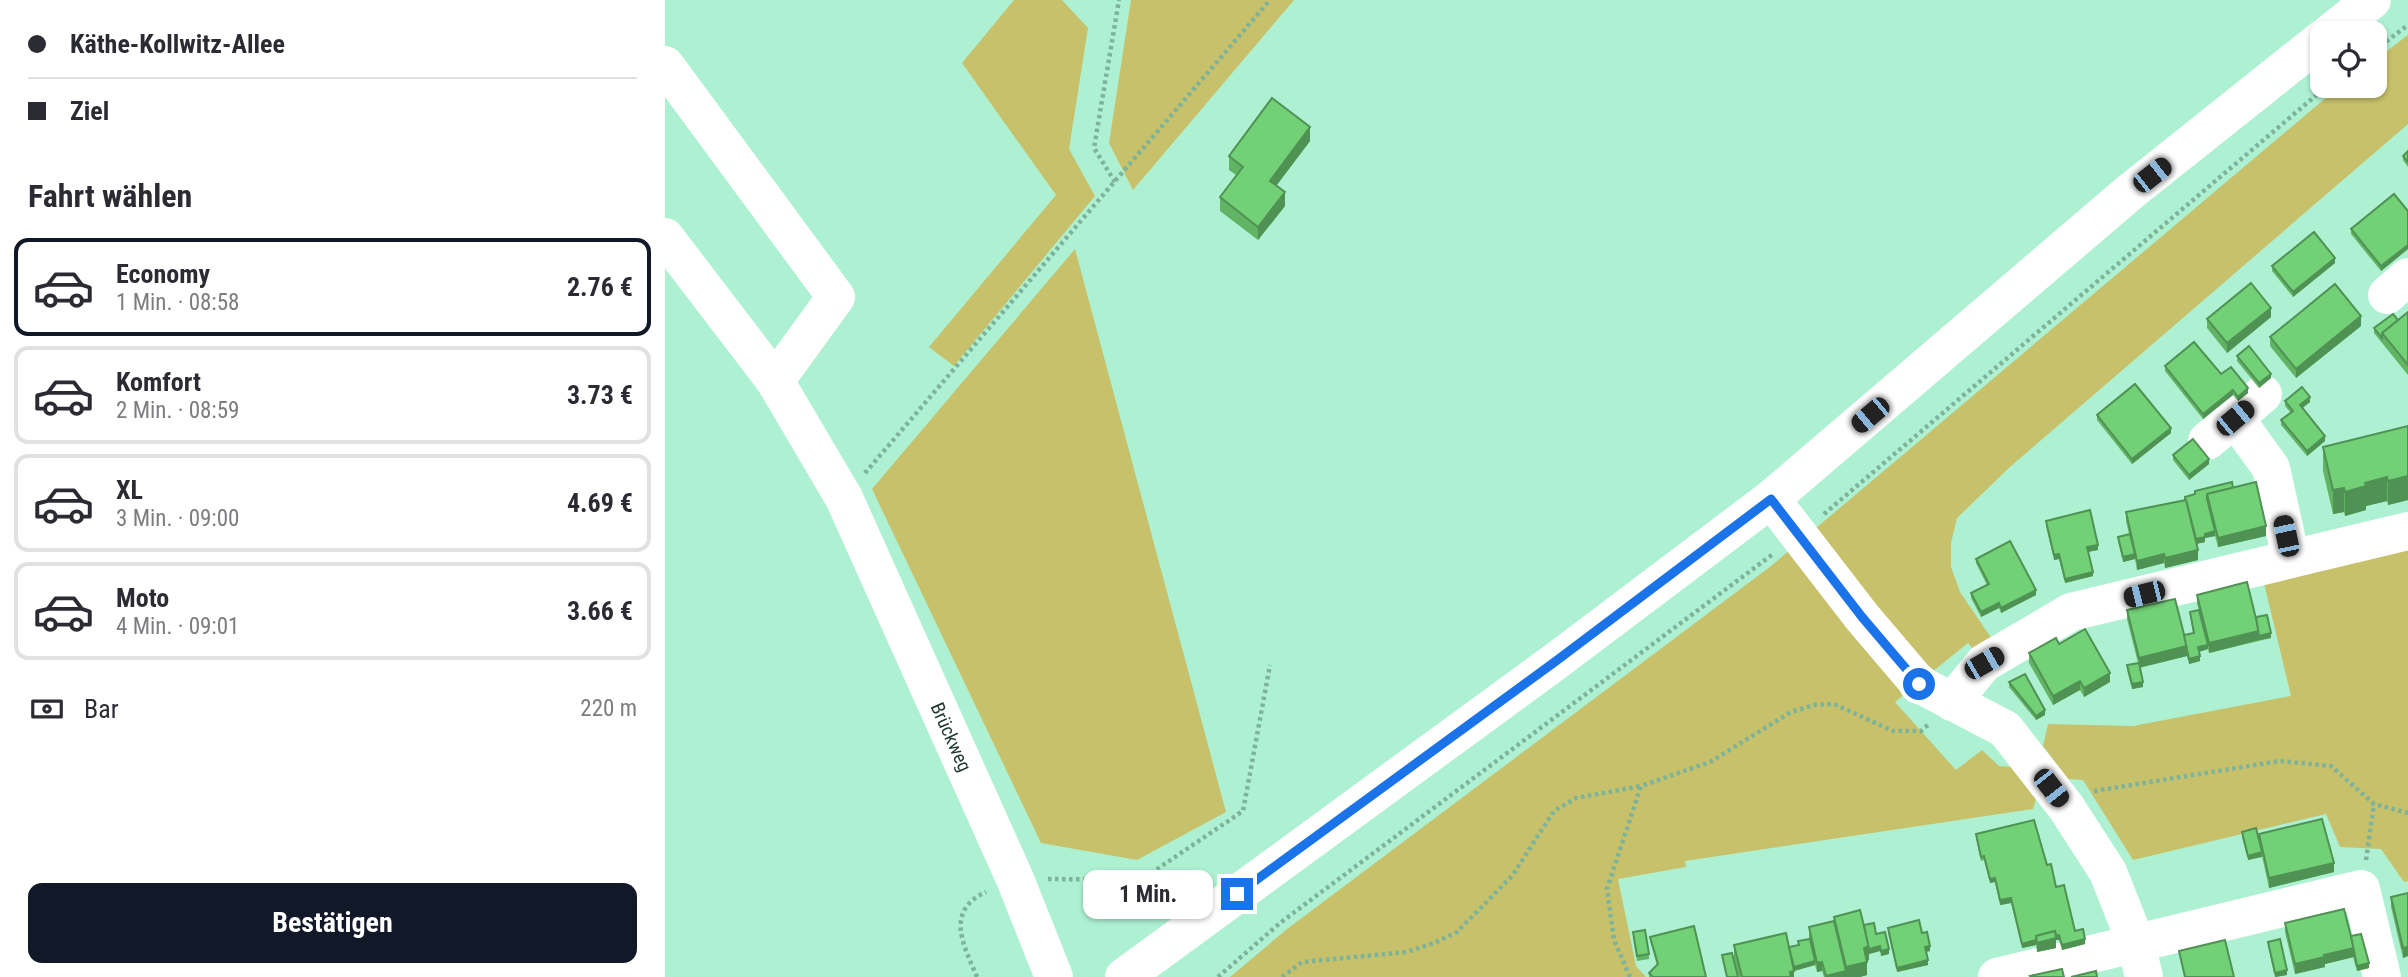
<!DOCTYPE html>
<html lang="de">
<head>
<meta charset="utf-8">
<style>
	body { margin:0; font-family:"Roboto Condensed",sans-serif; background:#f7f7f7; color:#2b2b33; height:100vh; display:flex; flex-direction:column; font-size:26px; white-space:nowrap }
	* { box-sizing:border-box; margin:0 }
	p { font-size:23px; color:#7c7c81 }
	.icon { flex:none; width:38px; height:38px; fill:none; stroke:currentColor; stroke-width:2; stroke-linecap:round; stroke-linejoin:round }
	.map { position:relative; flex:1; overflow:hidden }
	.side { display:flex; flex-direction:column; background:#fff; width:665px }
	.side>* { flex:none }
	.top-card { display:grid; align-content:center; height:154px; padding:0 28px; background:#fff }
	.tools { position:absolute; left:1645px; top:21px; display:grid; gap:14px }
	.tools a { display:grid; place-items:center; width:77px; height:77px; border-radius:14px; background:#fff; box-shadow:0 2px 5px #0004; font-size:35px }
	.end { position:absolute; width:32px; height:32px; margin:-16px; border:9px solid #1a73e8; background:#fff; box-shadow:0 0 0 4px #fff }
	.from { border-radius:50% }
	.bubble { position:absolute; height:49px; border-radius:14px; background:#fff; box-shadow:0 2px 5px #0004; font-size:23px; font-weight:700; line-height:49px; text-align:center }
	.car { position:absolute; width:21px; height:42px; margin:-21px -10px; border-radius:9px; box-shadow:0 0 5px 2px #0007; background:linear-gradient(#222 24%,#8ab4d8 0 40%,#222 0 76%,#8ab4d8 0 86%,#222 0) }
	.top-card b { display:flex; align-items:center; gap:24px; height:66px; font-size:26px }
	.top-card b+b { border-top:2px solid #e1e1e2 }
	.top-card i { width:18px; height:18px; background:#2b2b33 }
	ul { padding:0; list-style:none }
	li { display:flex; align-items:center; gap:21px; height:98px; margin:0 14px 10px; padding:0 14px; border:4px solid #e1e1e2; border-radius:14px }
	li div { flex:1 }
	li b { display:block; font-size:26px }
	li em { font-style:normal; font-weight:700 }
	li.selected { border-color:#111827 }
	li>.icon { width:63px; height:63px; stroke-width:1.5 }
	h2 { padding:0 28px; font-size:32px; line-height:84px }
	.pay { display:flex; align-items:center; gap:18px; height:77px; padding:0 28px; font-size:26px }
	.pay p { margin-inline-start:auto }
	.button { display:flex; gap:14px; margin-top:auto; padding:14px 28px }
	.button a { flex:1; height:80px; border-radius:14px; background:#111827; color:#fff; font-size:28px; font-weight:700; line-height:80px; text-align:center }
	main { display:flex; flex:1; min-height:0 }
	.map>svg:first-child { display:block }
	.green { fill:#c7c16b }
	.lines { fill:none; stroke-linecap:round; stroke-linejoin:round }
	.path { stroke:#7db39a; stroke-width:4.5; stroke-dasharray:3.5 3.5; stroke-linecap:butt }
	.minor { stroke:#fff; stroke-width:38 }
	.wall { fill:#62b465 }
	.shaded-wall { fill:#509253 }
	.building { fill:#72d176; stroke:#509253; stroke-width:2 }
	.route { stroke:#1a73e8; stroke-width:9 }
	.labels { text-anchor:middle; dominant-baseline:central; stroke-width:7; stroke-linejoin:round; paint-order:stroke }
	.street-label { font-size:19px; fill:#1e392e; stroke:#fff }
</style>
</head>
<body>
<main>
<section class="side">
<div class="top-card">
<b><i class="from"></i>Käthe-Kollwitz-Allee</b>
<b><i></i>Ziel</b>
</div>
<h2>Fahrt wählen</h2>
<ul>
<li class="selected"><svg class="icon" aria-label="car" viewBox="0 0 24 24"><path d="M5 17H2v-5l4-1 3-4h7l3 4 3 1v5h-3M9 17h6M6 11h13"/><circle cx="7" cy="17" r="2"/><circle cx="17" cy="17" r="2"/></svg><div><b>Economy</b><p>1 Min. · 08:58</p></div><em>2.76 €</em></li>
<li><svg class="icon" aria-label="car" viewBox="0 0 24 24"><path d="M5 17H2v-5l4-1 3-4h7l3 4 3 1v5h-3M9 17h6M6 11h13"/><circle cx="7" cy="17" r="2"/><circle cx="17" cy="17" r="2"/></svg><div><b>Komfort</b><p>2 Min. · 08:59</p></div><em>3.73 €</em></li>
<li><svg class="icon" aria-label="car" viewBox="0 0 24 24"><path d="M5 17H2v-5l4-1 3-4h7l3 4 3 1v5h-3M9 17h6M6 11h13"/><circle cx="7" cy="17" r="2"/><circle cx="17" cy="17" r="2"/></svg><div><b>XL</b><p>3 Min. · 09:00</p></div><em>4.69 €</em></li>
<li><svg class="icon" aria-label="car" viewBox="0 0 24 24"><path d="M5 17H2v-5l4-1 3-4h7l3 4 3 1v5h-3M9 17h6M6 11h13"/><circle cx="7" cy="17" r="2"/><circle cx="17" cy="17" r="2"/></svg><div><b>Moto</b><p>4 Min. · 09:01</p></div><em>3.66 €</em></li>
</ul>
<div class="pay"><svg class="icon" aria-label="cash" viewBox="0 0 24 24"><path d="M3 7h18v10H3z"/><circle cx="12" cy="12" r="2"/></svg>Bar<p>220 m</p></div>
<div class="button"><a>Bestätigen</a></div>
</section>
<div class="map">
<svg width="1743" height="977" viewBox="0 0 1743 977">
	<rect width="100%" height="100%" fill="#aef1d2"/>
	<g class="green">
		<polygon points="349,0 397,0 423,28 404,149 430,196 289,366 264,347 391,195 297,63"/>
		<polygon points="466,0 629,0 468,190 444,143"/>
		<polygon points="1743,35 1743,124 1346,466 1292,518 1286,543 1286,567 1295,592 1329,642 1313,655 1303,643 1230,702 1291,770 1317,750 1334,766 1346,767 1371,799 1368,809 1020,861 1021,867 953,879 971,966 981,977 565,977 622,929 1106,566 1675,86 1710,86 1710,60"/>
		<polygon points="410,249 561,812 472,860 376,843 207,489"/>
		<polygon points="1743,550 1743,881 1739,882 1716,849 1675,847 1661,814 1468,860 1418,780 1403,779 1378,746 1383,724 1468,726 1626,696 1598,579"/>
	</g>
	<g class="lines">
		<g class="path">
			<polyline points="1710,50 1743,25"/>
			<polyline points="450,182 429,148 454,0"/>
			<polyline points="200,473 605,0"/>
			<polyline points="1159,514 1662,86"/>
			<polyline points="1429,791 1615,761 1666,766 1709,804 1743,813"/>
			<polyline points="1701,860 1709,804"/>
			<polyline points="383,879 476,880 578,811 605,665"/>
			<path d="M312,977c-13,-31 -33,-66 9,-85"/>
			<polyline points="553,977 615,923 1108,554"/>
			<polyline points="617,977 637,962 742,952 769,943 792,932 847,876 889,811 911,798 976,786"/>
			<polyline points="965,977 949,940 942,889 976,786 1045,762 1126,712 1149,705 1169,704 1228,731 1256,731 1264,724"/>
		</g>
		<g class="minor">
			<polyline points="1665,33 1707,0"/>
			<polyline points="0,65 171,297 110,381"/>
			<polyline points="0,237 110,381 179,498 350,879 389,977"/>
			<polyline points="1722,295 1743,277"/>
			<polyline points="1570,418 1598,394"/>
			<polyline points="1542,441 1570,418 1606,468 1626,559"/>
			<polyline points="1106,499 1197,617 1254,684 1340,729 1401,807 1443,872 1471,943 1479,977"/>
			<polyline points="1287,702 1319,663 1406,612 1743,531"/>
			<polyline points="459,977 891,661 1106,499 1465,192 1657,39"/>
			<polyline points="1332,977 1696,889 1717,977"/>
		</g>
	</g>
	<g class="wall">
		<polygon points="645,141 611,186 620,206 593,240 555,211 555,197 571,175 564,170 564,156"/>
		<polygon points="1743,151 1743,167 1738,160 1738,156"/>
		<polygon points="1743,211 1743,249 1716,271 1686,234 1686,229"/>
		<polygon points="1670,263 1628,297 1607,271 1607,266"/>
		<polygon points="1743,312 1743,375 1709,333 1709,328 1733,320"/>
		<polygon points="1606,317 1562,353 1542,328 1542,319"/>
		<polygon points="1696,326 1631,378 1605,346 1605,337"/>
		<polygon points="1572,356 1606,378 1594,388 1572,361"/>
		<polygon points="1500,366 1556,374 1583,393 1573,401 1568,395 1538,419 1500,371"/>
		<polygon points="1620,401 1645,402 1637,408 1660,441 1642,456 1616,425 1616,420 1626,413 1620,406"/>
		<polygon points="1432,415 1506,433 1467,464 1432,420"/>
		<polygon points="1743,426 1743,500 1723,505 1722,501 1701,506 1701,510 1680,516 1679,512 1668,514 1658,471 1658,447"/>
		<polygon points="1508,455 1544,464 1524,480 1508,460"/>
		<polygon points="1568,488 1601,536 1553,547 1550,536 1540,538 1540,542 1532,544 1533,560 1500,568 1499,563 1472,570 1470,559 1458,562 1453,541 1453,537 1464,534 1461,521 1461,512 1520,500 1520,497 1530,495 1530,491"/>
		<polygon points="1381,521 1433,550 1423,552 1428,576 1400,583 1394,559 1389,560 1381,526"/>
		<polygon points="1311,559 1371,595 1336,613 1334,608 1316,617 1306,598 1306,593 1322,585 1311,563"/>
		<polygon points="1532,595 1591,617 1606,638 1544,653 1543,649 1534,652 1535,661 1524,664 1522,656 1475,667 1478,687 1467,689 1462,670 1462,665 1473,663 1462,619 1462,610 1519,635 1528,633 1525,612 1534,610 1532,604"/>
		<polygon points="1394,644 1445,682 1419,697 1415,690 1388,705 1364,663 1364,653"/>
		<polygon points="1344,682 1380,715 1371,720 1344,687"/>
		<polygon points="1577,832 1594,840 1594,834 1669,872 1604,888 1597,856 1583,860 1577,837"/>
		<polygon points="1311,834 1382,865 1410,931 1420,944 1397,950 1394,940 1391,940 1391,948 1372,952 1371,945 1357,948 1346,903 1335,905 1330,882 1325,883 1319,860 1316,861 1311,838"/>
		<polygon points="1743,893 1743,956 1738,958 1726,907 1726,897"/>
		<polygon points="1169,917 1199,925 1211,934 1224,954 1216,956 1215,951 1204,954 1204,960 1202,961 1202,975 1195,977 1159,977 1157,971 1152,972 1150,965 1129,971 1129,977 1073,977 1069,959 1069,945 1124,947 1133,945 1133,941 1144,939 1144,927 1169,921"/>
		<polygon points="1620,923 1686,936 1704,968 1692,971 1688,957 1660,964 1660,967 1630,974 1620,932"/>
		<polygon points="1223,928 1257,933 1265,951 1261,952 1263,965 1232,972 1223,933"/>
		<polygon points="968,932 984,954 984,959 972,961"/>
		<polygon points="985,937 1041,977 984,977 984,973 992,965 985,941"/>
		<polygon points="1603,942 1622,975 1610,977 1603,946"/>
	</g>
	<g class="shaded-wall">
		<polygon points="645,127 645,141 605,194 605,181"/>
		<polygon points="620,192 620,206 593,240 593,227"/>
		<polygon points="1743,245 1743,249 1716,271 1716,266"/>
		<polygon points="1670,258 1670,263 1628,297 1628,292"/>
		<polygon points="1606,308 1606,317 1562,353 1562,343"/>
		<polygon points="1696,316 1696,326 1631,378 1631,369"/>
		<polygon points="1606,374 1606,378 1594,388 1594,383"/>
		<polygon points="1583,388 1583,393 1573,401 1573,397"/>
		<polygon points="1568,390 1568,395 1538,419 1538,414"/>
		<polygon points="1645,397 1645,402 1635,410 1635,405"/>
		<polygon points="1506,428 1506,433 1467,464 1467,459"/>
		<polygon points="1660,436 1660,441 1642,456 1642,451"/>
		<polygon points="1544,459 1544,464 1524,480 1524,475"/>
		<polygon points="1743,476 1743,500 1723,505 1723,481"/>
		<polygon points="1722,477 1722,501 1701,506 1701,510 1680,516 1680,492 1700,483"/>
		<polygon points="1679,488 1679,512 1668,514 1668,490"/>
		<polygon points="1601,526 1601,536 1553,547 1553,538"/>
		<polygon points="1550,531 1550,536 1540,538 1540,542 1530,544 1530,540 1540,534"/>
		<polygon points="1433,545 1433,550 1422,552 1422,547"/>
		<polygon points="1533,550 1533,560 1500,568 1500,558"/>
		<polygon points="1394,554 1394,559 1389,560 1389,555"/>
		<polygon points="1470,554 1470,559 1458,562 1458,557"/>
		<polygon points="1499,554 1499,563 1472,570 1472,561"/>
		<polygon points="1428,572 1428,576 1400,583 1400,579"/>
		<polygon points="1371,590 1371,595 1336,613 1336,608"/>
		<polygon points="1334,603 1334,608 1316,617 1316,612"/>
		<polygon points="1594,631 1594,640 1544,653 1544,643"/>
		<polygon points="1606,633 1606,638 1594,640 1594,636"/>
		<polygon points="1543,645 1543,649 1533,652 1533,647"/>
		<polygon points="1522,646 1522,656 1474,668 1474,658"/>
		<polygon points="1535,656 1535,661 1524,664 1524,659"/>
		<polygon points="1445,673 1445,682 1419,697 1419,688"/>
		<polygon points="1415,681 1415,690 1388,705 1388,696"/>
		<polygon points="1478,682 1478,687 1467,689 1467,684"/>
		<polygon points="1380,710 1380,715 1371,720 1371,716"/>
		<polygon points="1597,852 1597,857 1583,860 1583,856"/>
		<polygon points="1669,863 1669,872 1604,888 1604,878"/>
		<polygon points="1330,878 1330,882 1325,883 1325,879"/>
		<polygon points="1346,898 1346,903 1335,905 1335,900"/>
		<polygon points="1394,935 1394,940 1391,940 1391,948 1372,952 1372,943"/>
		<polygon points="1420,939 1420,944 1397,950 1397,945"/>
		<polygon points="1371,940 1371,945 1357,948 1357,944"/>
		<polygon points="1204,946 1215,946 1215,951 1204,954 1204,960 1199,962 1199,948"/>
		<polygon points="1265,946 1265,951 1260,952 1260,947"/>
		<polygon points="1743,947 1743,956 1738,958 1738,948"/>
		<polygon points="1689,948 1689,957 1660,964 1660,967 1630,974 1630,964 1659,955"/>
		<polygon points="1224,949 1224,954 1216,956 1216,951"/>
		<polygon points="1263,960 1263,965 1232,972 1232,968"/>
		<polygon points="1150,961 1150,965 1129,971 1129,977 1125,977 1125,972 1127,967"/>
		<polygon points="1157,962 1157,971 1152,972 1152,963"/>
		<polygon points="1202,962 1202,975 1195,977 1181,977 1181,967"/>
		<polygon points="1704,963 1704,968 1692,971 1692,966"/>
		<polygon points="1622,970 1622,975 1610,977 1610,973"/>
		<polygon points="1181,971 1181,977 1161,977 1161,976"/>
	</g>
	<g class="building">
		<polygon points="607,98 645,127 605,181 620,192 593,227 555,197 578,167 564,156"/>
		<polygon points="1743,151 1743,162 1738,156"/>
		<polygon points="1729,194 1743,211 1743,245 1716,266 1686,229"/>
		<polygon points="1649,232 1670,258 1628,292 1607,266"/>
		<polygon points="1586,283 1606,308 1562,343 1542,319"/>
		<polygon points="1670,284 1696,316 1631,369 1605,337"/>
		<polygon points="1743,312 1743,365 1717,333"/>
		<polygon points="1728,314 1733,320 1717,333 1717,338 1709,328"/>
		<polygon points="1529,342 1556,374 1566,367 1583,388 1573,397 1568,390 1538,414 1500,366"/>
		<polygon points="1584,346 1606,374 1594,383 1572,356"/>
		<polygon points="1470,384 1506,428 1467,459 1432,415"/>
		<polygon points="1637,387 1645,397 1635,405 1660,436 1642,451 1616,420 1628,411 1620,401"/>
		<polygon points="1743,426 1743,476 1723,481 1722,477 1700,483 1701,486 1680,492 1679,488 1668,490 1658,447"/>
		<polygon points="1528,439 1544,459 1524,475 1508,455"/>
		<polygon points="1567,482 1568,488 1542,494 1542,499 1550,531 1540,534 1540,537 1531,539 1521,500 1520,500 1520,497 1530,494 1530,491"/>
		<polygon points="1591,482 1601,526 1553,538 1542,494"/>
		<polygon points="1521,500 1533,550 1500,558 1499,554 1472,561 1461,512"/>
		<polygon points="1425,510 1433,545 1422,547 1428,572 1400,579 1394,554 1389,555 1381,521"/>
		<polygon points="1465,534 1470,554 1458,557 1453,537"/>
		<polygon points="1345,541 1371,590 1336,608 1334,603 1316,612 1306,593 1324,584 1311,559"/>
		<polygon points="1582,582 1594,631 1544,643 1532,595"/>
		<polygon points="1510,599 1522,646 1474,658 1462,610"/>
		<polygon points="1534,610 1543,645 1533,647 1535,656 1524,659 1519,635 1529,633 1525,612"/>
		<polygon points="1602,615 1606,633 1594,636 1591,617"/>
		<polygon points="1420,629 1445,673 1419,688 1415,681 1388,696 1364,653 1391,638 1394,644"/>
		<polygon points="1474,663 1478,682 1467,684 1462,665"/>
		<polygon points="1360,674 1380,710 1371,716 1344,682"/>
		<polygon points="1657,819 1669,863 1604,878 1594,834"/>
		<polygon points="1369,820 1382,865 1386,864 1391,887 1399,885 1410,931 1418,929 1420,939 1397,945 1394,935 1391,936 1390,931 1371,936 1371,940 1357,944 1346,898 1335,900 1330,878 1325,879 1319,856 1316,857 1311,834"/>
		<polygon points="1591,828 1597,852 1583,856 1577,832"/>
		<polygon points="1743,893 1743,947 1738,948 1726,897"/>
		<polygon points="1679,909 1689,948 1659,955 1660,957 1630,964 1620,923"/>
		<polygon points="1195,910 1204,946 1199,948 1202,962 1181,967 1169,917"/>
		<polygon points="1254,920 1257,933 1262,932 1265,946 1260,947 1263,960 1232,968 1223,928"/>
		<polygon points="1169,921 1181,971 1161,976 1157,962 1152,963 1144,927"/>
		<polygon points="1209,923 1211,934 1220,932 1224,949 1216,951 1215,946 1204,949 1199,925"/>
		<polygon points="1029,926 1041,977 988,977 984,973 993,964 985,937"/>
		<polygon points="980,930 984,954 972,956 968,932"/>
		<polygon points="1390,931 1391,938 1372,943 1371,936"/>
		<polygon points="1121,933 1129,971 1125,972 1126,977 1077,977 1069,945"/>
		<polygon points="1696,934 1704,963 1692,966 1686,936"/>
		<polygon points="1145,939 1150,961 1129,967 1124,947 1134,945 1133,941"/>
		<polygon points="1615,939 1622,970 1610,973 1603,942"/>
		<polygon points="1560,940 1569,977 1520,977 1514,951"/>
		<polygon points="1067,953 1073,977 1062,977 1057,955"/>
		<polygon points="1397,969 1399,977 1366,977 1365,976"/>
		<polygon points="1431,971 1432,977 1406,977"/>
	</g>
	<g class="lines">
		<polyline class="route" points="572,894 891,661 1106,499 1197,617 1254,684"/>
	</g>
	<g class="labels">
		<g class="street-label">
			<text transform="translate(286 737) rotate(66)">Brückweg</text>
		</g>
	</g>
</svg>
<div class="tools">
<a><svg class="icon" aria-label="locate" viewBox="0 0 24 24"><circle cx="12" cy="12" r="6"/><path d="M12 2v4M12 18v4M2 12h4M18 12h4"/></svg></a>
</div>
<i class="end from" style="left:1254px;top:684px"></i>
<i class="end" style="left:572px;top:894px"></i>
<div class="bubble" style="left:418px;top:870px;width:130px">1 Min.</div>
<i class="car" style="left:1487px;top:175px;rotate:52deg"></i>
<i class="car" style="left:1205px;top:415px;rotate:230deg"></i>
<i class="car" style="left:1570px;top:418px;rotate:50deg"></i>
<i class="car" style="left:1621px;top:536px;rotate:348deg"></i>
<i class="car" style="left:1479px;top:594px;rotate:256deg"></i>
<i class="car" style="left:1319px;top:663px;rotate:60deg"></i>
<i class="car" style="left:1386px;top:788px;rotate:142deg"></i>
</div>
</main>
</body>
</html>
